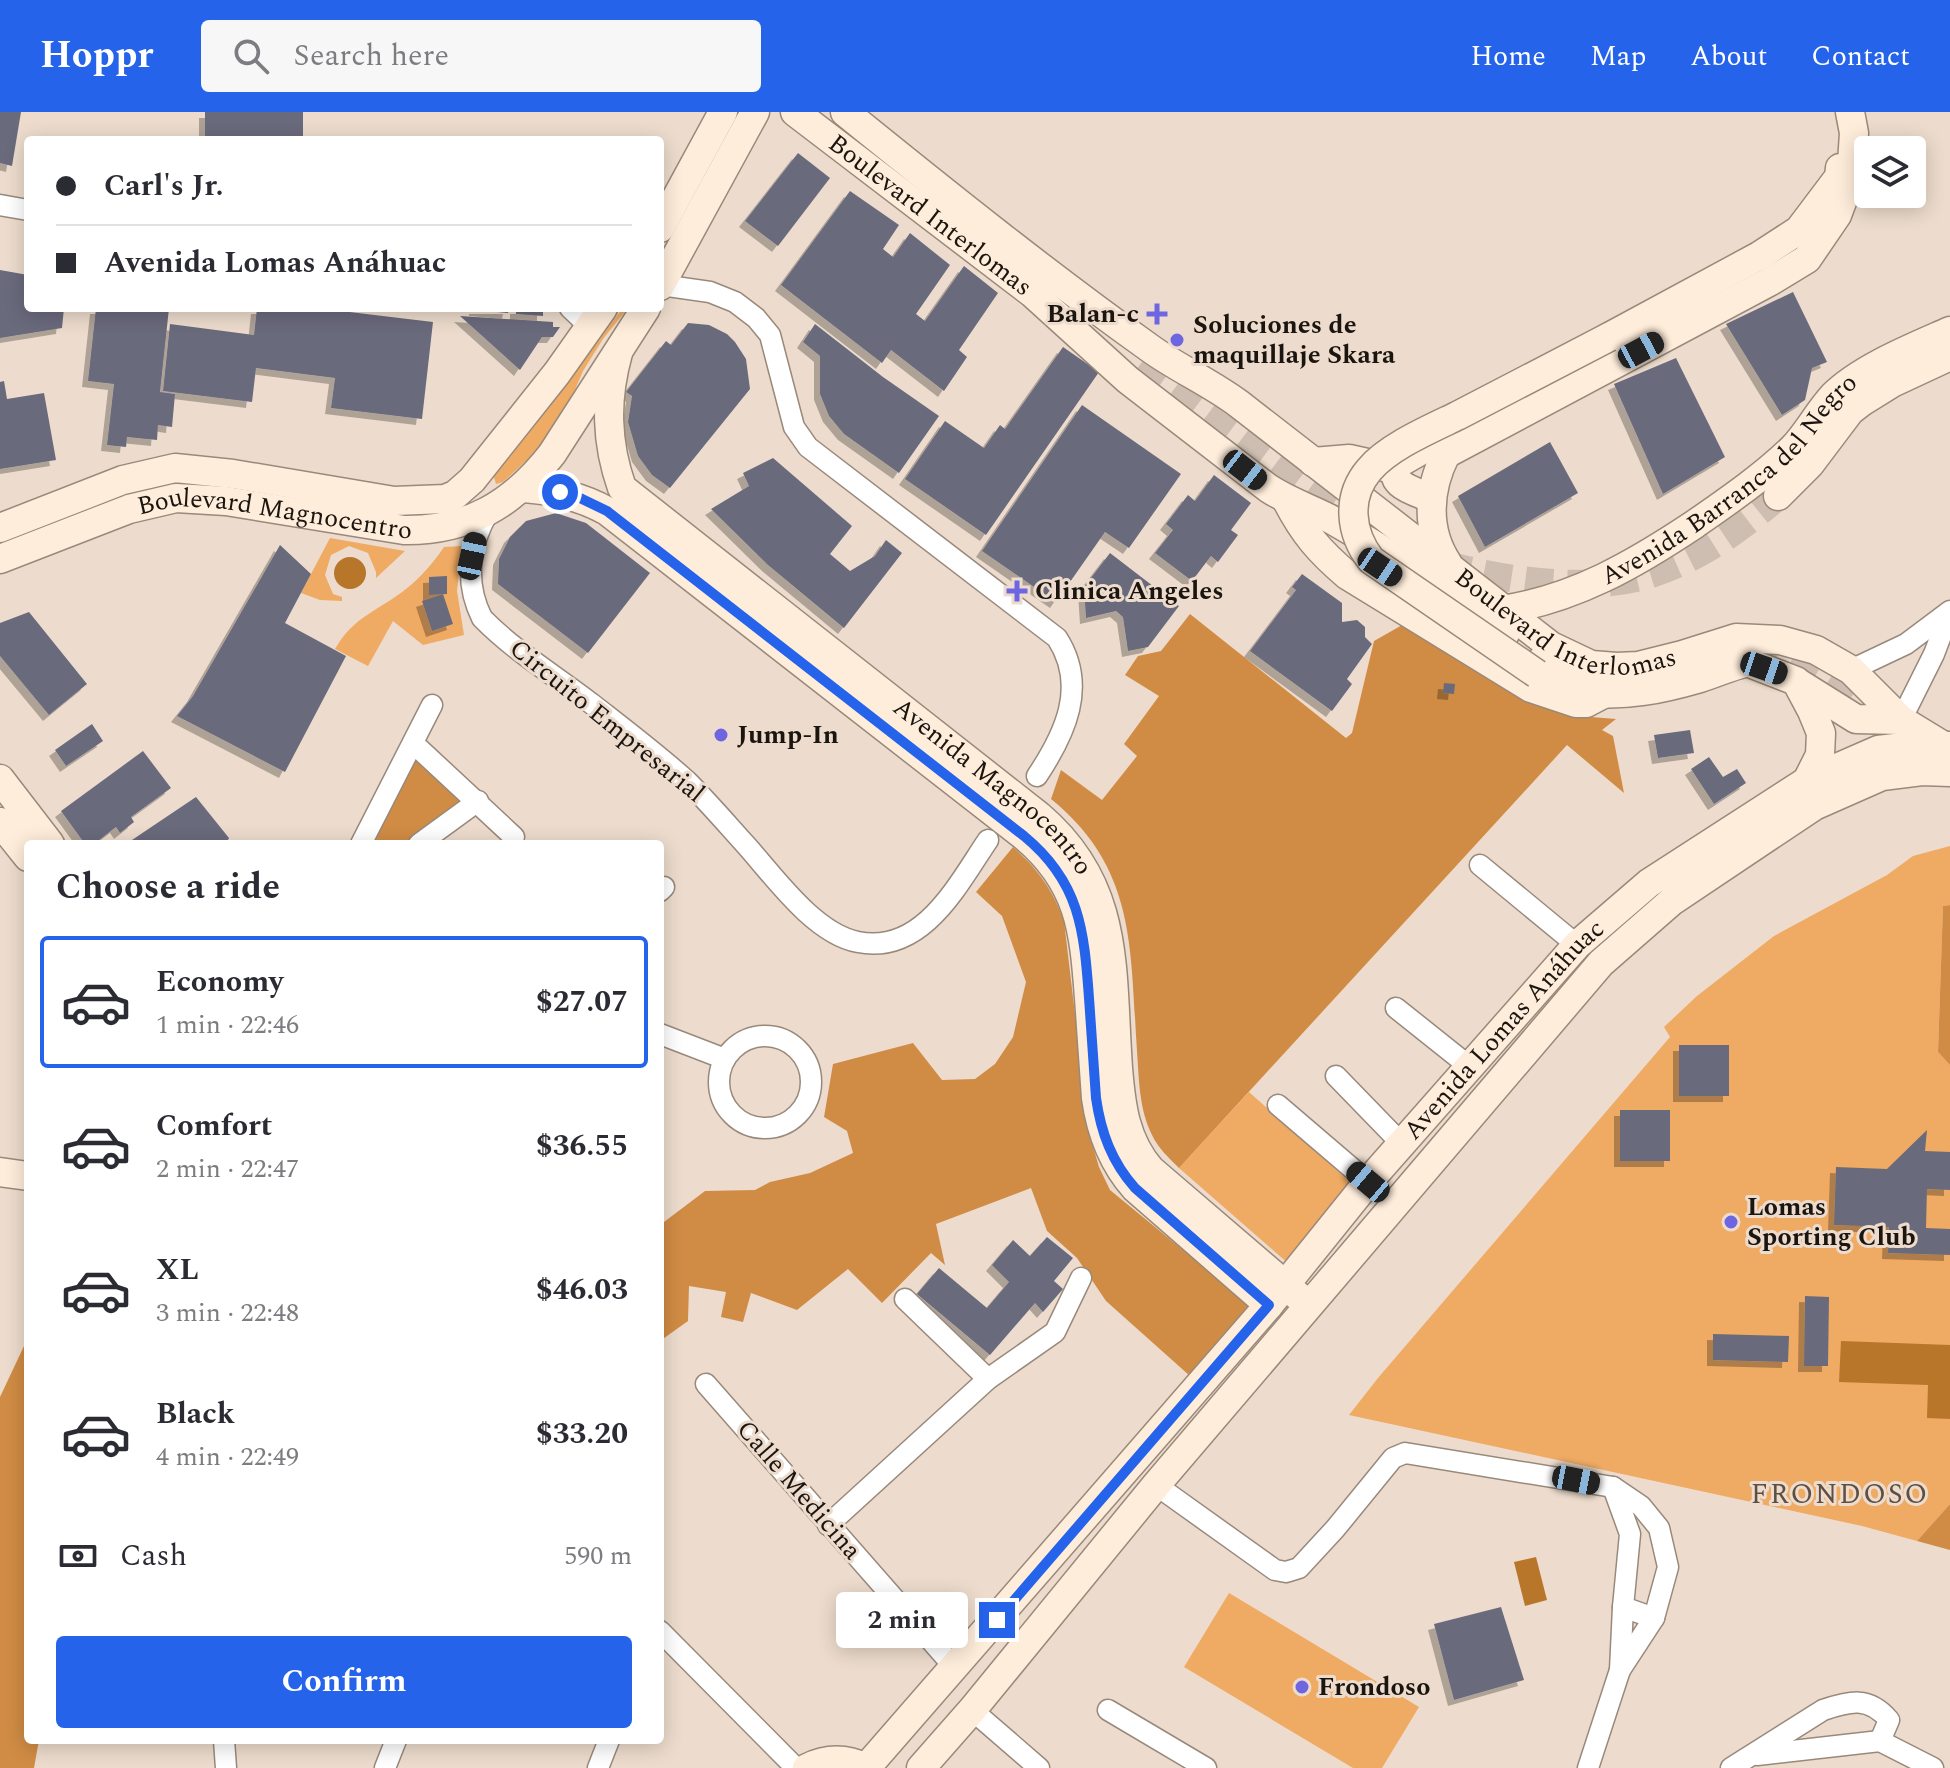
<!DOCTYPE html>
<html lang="en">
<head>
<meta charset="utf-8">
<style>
	body { margin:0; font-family:Spectral,serif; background:#f7f7f7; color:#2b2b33; height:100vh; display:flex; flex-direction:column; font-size:30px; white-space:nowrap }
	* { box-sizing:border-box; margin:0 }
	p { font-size:26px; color:#7c7c81 }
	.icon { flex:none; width:44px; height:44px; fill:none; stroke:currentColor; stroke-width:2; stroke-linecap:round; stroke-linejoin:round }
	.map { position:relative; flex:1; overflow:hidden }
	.details { position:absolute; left:24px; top:728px; width:640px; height:904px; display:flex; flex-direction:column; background:#fff; border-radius:8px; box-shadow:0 4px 20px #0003 }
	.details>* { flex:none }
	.guide { position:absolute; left:24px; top:24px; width:640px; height:176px; border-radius:8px; box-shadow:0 4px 20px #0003; display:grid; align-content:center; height:176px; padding:0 32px; background:#fff }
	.controls { position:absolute; left:1854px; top:24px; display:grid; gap:16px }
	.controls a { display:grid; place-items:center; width:72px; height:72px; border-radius:8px; background:#fff; box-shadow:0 4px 20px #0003; font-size:40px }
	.end { position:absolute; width:36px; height:36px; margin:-18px; border:10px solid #2563eb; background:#fff; box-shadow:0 0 0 4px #fff }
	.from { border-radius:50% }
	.bubble { position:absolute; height:56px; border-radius:8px; background:#fff; box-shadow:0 4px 20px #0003; font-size:26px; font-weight:700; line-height:56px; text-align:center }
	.car { position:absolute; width:24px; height:48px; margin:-24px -12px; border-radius:10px; box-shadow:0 0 6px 2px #0007; background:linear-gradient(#222 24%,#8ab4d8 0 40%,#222 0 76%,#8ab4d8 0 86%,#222 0) }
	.guide b { display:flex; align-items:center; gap:28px; height:76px; font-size:30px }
	.guide b+b { border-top:2px solid #e1e1e2 }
	.guide i { width:20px; height:20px; background:#2b2b33 }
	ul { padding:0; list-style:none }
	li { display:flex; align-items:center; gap:24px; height:132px; margin:0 16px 12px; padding:0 16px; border:4px solid transparent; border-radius:8px }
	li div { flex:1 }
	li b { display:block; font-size:30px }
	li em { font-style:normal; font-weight:700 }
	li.active { border-color:#2563eb }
	li>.icon { width:72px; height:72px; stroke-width:1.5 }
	h2 { padding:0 32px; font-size:36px; line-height:96px }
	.pay { display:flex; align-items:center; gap:20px; height:88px; padding:0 32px; font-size:30px }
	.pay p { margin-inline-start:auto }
	.button { display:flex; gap:16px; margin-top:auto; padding:16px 32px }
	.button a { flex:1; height:92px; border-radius:8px; background:#2563eb; color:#fff; font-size:32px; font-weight:700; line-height:92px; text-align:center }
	header { display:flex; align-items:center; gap:48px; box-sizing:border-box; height:112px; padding:0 40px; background:#2563eb; color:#fff }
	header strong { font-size:38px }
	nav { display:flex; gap:44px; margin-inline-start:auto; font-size:28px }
	.search { width:560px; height:72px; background:#f7f7f7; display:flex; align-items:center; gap:20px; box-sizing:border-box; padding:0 28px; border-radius:8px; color:#7c7c81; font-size:30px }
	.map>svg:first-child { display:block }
	.green { fill:#efaa63 }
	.forest { fill:#d08c44 }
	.water { fill:#b8762a }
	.building { fill:#6a6b7d; filter:url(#shadow) }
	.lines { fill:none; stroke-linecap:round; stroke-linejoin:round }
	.secondary-tunnel { stroke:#cebeb1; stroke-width:28; stroke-dasharray:28 14; stroke-linecap:butt }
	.street-casing { stroke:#98897b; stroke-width:23 }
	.secondary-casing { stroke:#98897b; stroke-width:31 }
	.street { stroke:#fff; stroke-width:20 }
	.secondary { stroke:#ffeddb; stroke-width:28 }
	.secondary-bridge-casing { stroke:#98897b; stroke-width:31; stroke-linecap:butt }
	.secondary-bridge { stroke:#ffeddb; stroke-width:28 }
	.route { stroke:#2563eb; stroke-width:10 }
	.poi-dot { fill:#6d66e0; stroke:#eddccd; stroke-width:3 }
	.labels { text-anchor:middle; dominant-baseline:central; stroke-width:6; stroke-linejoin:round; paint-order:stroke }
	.street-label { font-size:26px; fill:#1b1510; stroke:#eddccd }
	.poi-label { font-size:26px; font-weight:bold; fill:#1b1510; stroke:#eddccd; text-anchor:start }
	.neighbourhood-label { font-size:28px; letter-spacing:2px; fill:#5d4f42; stroke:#eddccd }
</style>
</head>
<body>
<header>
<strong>Hoppr</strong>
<div class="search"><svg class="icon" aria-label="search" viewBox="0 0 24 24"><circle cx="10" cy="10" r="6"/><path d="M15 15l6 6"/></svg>Search here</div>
<nav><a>Home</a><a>Map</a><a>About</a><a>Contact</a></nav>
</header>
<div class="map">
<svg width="1950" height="1656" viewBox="0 0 1950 1656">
	<defs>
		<filter id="shadow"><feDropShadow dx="-6" dy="6" stdDeviation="0" flood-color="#0004"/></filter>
	</defs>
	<rect width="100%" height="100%" fill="#eddccd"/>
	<g class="green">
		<polygon points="623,196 628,196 603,227 583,259 565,301 541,335 503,370 496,372 493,362"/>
		<polygon points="330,426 405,439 376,466 376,460 368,441 349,434 331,443 325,463 333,482 342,485 342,489 320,488 301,481"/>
		<path d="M462,434l-5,45 7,44 -41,10 -30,-24 -25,45 -33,-17c19,-33 43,-38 71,-60 15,-12 27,-26 38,-42z"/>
		<polygon points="1950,734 1950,793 1943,794 1938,940 1950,953 1950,1392 1917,1429 1862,1414 1349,1303 1378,1266 1670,925 1664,915 1697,884 1774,824 1887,763 1913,744"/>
		<polygon points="1249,980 1353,1073 1289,1152 1179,1056"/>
		<polygon points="1229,1481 1419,1595 1382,1656 1353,1656 1184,1555"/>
	</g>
	<g class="forest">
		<path d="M1190,502l156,124 6,-5 22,-92 37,-21 168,96 37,3 -14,11 11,6 11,57 -57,-48 -388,423c-10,-10 -21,-20 -27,-33 -13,-26 -13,-56 -15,-84 -7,-102 0,-182 -86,-252l10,-29 41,30 35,-44 -13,-12 35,-48 -34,-21 13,-19 23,-5z"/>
		<polygon points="414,631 477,689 418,732 362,732"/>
		<path d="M1013,735c25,22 40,43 51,74l25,212 10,34 11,23 140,115 -60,71 -84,-75 -29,-43 -30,-27 -16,-43 -95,36 9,41 -14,-12 -49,50 -34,-34 -51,41 -46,-17 -8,29 -22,-5 5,-25 -37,-6 -1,35 -28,20v-116l45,-34 50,-1 15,-8 40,-9 43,-20 -6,-22 -23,-14 9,-53 80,-21 29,37 33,-1 20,-15 18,-27 13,-55 -24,-66 -26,-24z"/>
		<polygon points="1950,793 1950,953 1938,940 1943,794"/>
		<polygon points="28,1204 28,1628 39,1628 34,1656 0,1656 0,1285 24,1234"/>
		<polygon points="1950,1392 1950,1438 1917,1429"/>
	</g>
	<g class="water">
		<circle cx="350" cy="461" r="16"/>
		<polygon points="1841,1229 1950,1233 1950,1307 1927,1306 1928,1273 1839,1270"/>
		<polygon points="1536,1445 1547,1488 1525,1494 1514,1450"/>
	</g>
	<g class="building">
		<polygon points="0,0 21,0 12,54 0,51"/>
		<rect x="205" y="0" width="98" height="28"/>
		<polygon points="798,41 830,66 778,134 745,109"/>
		<polygon points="850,79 899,113 883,137 893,145 910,121 950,153 916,202 925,209 964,154 998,181 959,238 967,245 944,279 891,238 882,251 781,173"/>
		<polygon points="0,158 28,163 28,196 64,196 62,216 0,226"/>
		<polygon points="1793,180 1827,250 1812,256 1805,288 1782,303 1726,212"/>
		<polygon points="96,196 169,196 160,280 175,282 172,315 158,313 157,328 127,325 126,335 107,333 114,272 88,269"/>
		<polygon points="257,196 316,196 433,210 422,307 331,296 335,266 256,256 252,290 163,279 170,212 254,223"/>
		<polygon points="475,196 509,196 508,201 475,198"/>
		<polygon points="516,196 543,196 543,204 516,202"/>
		<polygon points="460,204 553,210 553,215 560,215 553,225 542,225 520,258"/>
		<polygon points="688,211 709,213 727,222 735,230 746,247 750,277 670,376 652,363 638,344 628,310 632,284 626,280 666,229 671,233"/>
		<polygon points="815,212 883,265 939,304 899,361 844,322 829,304 820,282 820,244 803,230"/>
		<polygon points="1063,235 1099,260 986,423 905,367 945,309 984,336 1000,313 1005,317"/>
		<polygon points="1676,246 1725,345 1663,382 1614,272"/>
		<polygon points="4,269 7,287 44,281 56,348 0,357 0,270"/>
		<polygon points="1082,293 1181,362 1129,436 1105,420 1056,490 982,439"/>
		<polygon points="1550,330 1578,381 1485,435 1458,384"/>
		<polygon points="773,346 852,414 830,442 850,459 875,444 886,428 902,441 844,516 768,453 711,397 749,374 743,361"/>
		<polygon points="1214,363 1251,391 1231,418 1238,423 1218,450 1211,444 1192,469 1155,441 1173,418 1166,412 1188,383 1195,389"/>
		<polygon points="556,401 586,411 650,461 588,541 498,472 499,447 510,425 526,409"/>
		<polygon points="280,433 311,462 285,511 346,544 285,660 177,604 193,584"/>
		<polygon points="1110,441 1179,494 1148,535 1128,539 1123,505 1116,499 1086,506 1084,475"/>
		<polygon points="1302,462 1342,491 1342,510 1357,508 1365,515 1365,525 1372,532 1347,567 1352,572 1332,599 1250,539 1296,478 1292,475"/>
		<polygon points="447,464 447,482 429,483 429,465"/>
		<polygon points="443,482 453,512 432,519 422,489"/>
		<polygon points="29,500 87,572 49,603 0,544 0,511"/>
		<polygon points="1444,571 1455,572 1454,582 1443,581"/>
		<polygon points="92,612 103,629 66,654 55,638"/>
		<polygon points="1690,618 1694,641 1658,646 1654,623"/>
		<polygon points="143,639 171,676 131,705 134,710 120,721 116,715 94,732 85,732 61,699"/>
		<polygon points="1709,645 1723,665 1737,657 1746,671 1714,692 1691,657"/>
		<polygon points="196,685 229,726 226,732 126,732"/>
		<rect x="1679" y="933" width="50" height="51"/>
		<rect x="1620" y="998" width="50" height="51"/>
		<polygon points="1927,1018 1925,1039 1950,1040 1950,1078 1927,1077 1926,1116 1950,1117 1950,1143 1888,1141 1889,1115 1834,1113 1836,1055 1887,1057"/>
		<polygon points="1047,1125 1073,1146 1054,1169 1063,1177 1043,1200 1035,1191 990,1243 917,1182 939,1156 987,1196 1009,1170 992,1153 1013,1128 1030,1144"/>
		<polygon points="1805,1184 1829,1185 1828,1254 1804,1254"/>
		<polygon points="1713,1222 1789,1224 1788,1250 1713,1248"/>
		<polygon points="1501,1495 1524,1568 1454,1588 1434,1512"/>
	</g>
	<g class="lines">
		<g class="secondary-tunnel">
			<polyline points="1139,254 1337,401"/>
			<path d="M1443,452c63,17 148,30 211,9 48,-16 87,-45 124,-77"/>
			<path d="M1749,550c82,-13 113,61 175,93"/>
		</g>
		<defs>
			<g id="street">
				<polyline points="0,93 28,98"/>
				<path d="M661,173l49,7 25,10 21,16 14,17 24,92 14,20 249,191c31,48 8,96 -20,138"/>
				<polyline points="570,196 590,215"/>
				<path d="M489,399c-20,33 -25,71 -7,107 32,33 74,58 110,86 32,25 65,50 95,77 20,20 39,42 58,63 28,31 69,90 113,98 65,13 100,-58 130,-102"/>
				<polyline points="1851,558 1906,532 1950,499"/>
				<polyline points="1901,608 1934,542 1950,500"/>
				<polyline points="413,631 514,725"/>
				<polyline points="361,732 432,593"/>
				<polyline points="419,732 478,689"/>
				<polyline points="1480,753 1577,833"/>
				<polyline points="660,779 664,775"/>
				<polyline points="1396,896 1470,955"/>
				<polyline points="660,922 725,947"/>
				<circle cx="765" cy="970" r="46"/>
				<polyline points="1336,964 1402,1032"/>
				<polyline points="1278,993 1368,1070"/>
				<polyline points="905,1187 988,1267"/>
				<polyline points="706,1272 955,1556"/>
				<polyline points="1156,1373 1275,1458 1286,1460 1299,1456 1335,1417 1393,1346 1405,1341 1613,1375 1641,1394 1659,1416 1668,1455 1654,1506 1620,1558"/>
				<polyline points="1613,1375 1630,1422 1623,1495 1654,1506"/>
				<polyline points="828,1413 988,1267 1055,1220 1081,1166"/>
				<polyline points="660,1519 796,1656"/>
				<polyline points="972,1598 1039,1656"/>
				<polyline points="1108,1598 1206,1656"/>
				<polyline points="224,1628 226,1656"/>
				<polyline points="1757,1643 1880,1629 1933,1656"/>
				<polyline points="385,1656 396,1628"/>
				<polyline points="598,1656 609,1628"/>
				<polyline points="1588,1656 1620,1558 1623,1495"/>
				<path d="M1731,1656l92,-58c27,-9 46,-14 66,10l-9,21"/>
			</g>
			<g id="secondary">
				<path id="s1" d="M795,0l237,181 96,87 140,108c21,14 44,21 66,33 60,34 115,73 171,113"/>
				<path id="s2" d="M845,0c100,81 201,162 306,237 28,20 60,34 88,55l312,242 40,19 26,2 21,-1 44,-11 54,-17 44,2 36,10 35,20 50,50 41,25"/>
				<polyline points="660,116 723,0"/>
				<polyline points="660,174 755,0"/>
				<polyline points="1609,225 1759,144 1799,118 1839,65 1840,56"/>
				<path id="s3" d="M618,241c-13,47 -12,89 4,135l417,328c82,70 72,153 79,252 3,37 7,73 33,102l147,126"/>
				<polyline points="1313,350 1349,347 1394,357"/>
				<path d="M523,376c30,2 57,8 84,23l417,325c56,47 60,94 65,162 2,33 5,67 7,100 5,35 16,64 39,90l134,117"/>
				<polyline points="1778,384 1810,352 1850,299 1863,289 1892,271 1950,244"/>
				<path d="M1431,386c-16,-7 -46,-13 -32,-35l63,-36"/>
				<path d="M1287,389c17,33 33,51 60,74l184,113 45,15h10l19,-10"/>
				<polyline points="0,416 123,368 175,356 233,362 394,389 445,387 455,383 472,368 557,261 603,196"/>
				<path id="s4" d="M0,447l129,-50 47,-11 50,3 178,29c64,1 109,-26 148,-76l94,-146"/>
				<path d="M1448,452c-23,-34 -20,-75 -2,-110l323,-172 38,-23 30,-44 14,-37 3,-45 -4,-21"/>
				<path id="s5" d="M1502,498c73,-11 133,-46 193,-86 33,-23 68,-47 97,-75 16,-16 26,-37 41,-53 28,-28 81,-49 117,-65"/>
				<polyline points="1542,548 1563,562 1605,581"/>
				<polyline points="1747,550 1796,569 1812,599 1821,621 1820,643 1807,669"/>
				<polyline points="1800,572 1856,607 1901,608"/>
				<path d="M1586,580c39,5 76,-3 114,-14 16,-5 31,-12 48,-16"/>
				<polyline points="0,667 50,732"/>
				<polyline points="0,710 28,745"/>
				<polyline points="0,1060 28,1064"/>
				<path d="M807,1656c20,-10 39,-10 59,0"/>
				<path id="s6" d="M866,1656l403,-463 99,-123 209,-237 72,-62 158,-102 71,-31 43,-5 29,1"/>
				<polyline points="921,1656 972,1598 1156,1373 1601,851 1672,789 1814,694 1882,664 1922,659 1950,660"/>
			</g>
		</defs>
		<use href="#street" class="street-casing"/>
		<use href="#secondary" class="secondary-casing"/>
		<use href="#street" class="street"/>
		<use href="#secondary" class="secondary"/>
		<defs>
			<path id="secondary-bridge" d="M1537,562l-166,-114c-21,-27 -25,-63 -2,-90 19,-23 61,-41 88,-54 51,-27 102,-53 152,-79"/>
		</defs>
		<use href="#secondary-bridge" class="secondary-bridge-casing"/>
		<use href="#secondary-bridge" class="secondary-bridge"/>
	</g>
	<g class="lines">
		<path class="route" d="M560,380l20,6 27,13 417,325c56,46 60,94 65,162 2,33 5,67 7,100 5,35 16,64 39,90l134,117 -272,315"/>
	</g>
	<g class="poi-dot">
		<path d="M1153 190h8v8h8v8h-8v8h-8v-8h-8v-8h8z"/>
		<circle cx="1177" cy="228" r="8"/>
		<path d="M1013 467h8v8h8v8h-8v8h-8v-8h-8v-8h8z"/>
		<circle cx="721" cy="623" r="8"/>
		<circle cx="1731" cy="1110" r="8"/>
		<circle cx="1302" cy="1575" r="8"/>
	</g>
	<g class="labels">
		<g class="street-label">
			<text stroke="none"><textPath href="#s1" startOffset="170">Boulevard Interlomas</textPath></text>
			<text stroke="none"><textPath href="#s5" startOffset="268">Avenida Barranca del Negro</textPath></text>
			<text stroke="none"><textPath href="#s4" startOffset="286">Boulevard Magnocentro</textPath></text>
			<text stroke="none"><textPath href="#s2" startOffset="892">Boulevard Interlomas</textPath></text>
			<text transform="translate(607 609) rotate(39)">Circuito Empresarial</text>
			<text stroke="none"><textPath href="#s3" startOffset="614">Avenida Magnocentro</textPath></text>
			<text stroke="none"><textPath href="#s6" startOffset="976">Avenida Lomas Anáhuac</textPath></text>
			<text transform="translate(799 1378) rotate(49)">Calle Medicina</text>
		</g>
		<g class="poi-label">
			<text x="1139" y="202" text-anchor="end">Balan-c</text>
			<text x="1193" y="213">Soluciones de<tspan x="1193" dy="30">maquillaje Skara</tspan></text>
			<text x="1035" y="479">Clinica Angeles</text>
			<text x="737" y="623">Jump-In</text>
			<text x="1747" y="1095">Lomas<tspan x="1747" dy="30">Sporting Club</tspan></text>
			<text x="1318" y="1575">Frondoso</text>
		</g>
		<g class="neighbourhood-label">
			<text x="1840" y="1382">FRONDOSO</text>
		</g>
	</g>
</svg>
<div class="controls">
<a><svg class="icon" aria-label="layers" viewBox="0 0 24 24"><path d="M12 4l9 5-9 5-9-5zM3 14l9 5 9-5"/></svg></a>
</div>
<i class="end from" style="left:560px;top:380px"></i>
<i class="end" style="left:997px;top:1508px"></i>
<div class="bubble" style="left:836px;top:1480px;width:132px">2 min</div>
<i class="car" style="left:1641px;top:238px;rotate:62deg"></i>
<i class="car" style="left:1245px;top:358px;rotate:128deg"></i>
<i class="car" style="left:472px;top:444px;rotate:12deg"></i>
<i class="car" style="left:1380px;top:455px;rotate:124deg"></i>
<i class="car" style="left:1764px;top:556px;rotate:109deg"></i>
<i class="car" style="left:1368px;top:1070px;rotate:310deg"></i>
<i class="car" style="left:1576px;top:1368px;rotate:101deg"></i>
<div class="guide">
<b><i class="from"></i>Carl's Jr.</b>
<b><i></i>Avenida Lomas Anáhuac</b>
</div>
<section class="details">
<h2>Choose a ride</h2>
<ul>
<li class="active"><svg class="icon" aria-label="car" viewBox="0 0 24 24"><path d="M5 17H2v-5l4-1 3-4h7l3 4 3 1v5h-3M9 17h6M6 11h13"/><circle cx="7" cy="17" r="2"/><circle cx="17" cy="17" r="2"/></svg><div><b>Economy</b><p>1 min · 22:46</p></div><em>$27.07</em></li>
<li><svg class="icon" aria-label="car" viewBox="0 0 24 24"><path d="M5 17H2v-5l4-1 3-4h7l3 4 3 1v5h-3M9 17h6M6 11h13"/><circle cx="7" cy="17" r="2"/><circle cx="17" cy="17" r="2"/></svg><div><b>Comfort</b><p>2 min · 22:47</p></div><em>$36.55</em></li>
<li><svg class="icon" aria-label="car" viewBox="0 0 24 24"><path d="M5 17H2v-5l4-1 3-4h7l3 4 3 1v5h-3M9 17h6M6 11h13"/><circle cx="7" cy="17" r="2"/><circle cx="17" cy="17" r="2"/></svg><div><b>XL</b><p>3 min · 22:48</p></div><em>$46.03</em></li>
<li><svg class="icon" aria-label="car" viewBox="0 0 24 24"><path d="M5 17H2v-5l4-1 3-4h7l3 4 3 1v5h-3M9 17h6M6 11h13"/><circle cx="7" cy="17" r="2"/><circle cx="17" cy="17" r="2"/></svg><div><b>Black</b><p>4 min · 22:49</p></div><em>$33.20</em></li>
</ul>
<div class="pay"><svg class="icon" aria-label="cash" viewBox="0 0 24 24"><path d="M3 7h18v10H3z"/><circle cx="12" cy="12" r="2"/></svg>Cash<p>590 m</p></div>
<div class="button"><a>Confirm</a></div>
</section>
</div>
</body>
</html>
